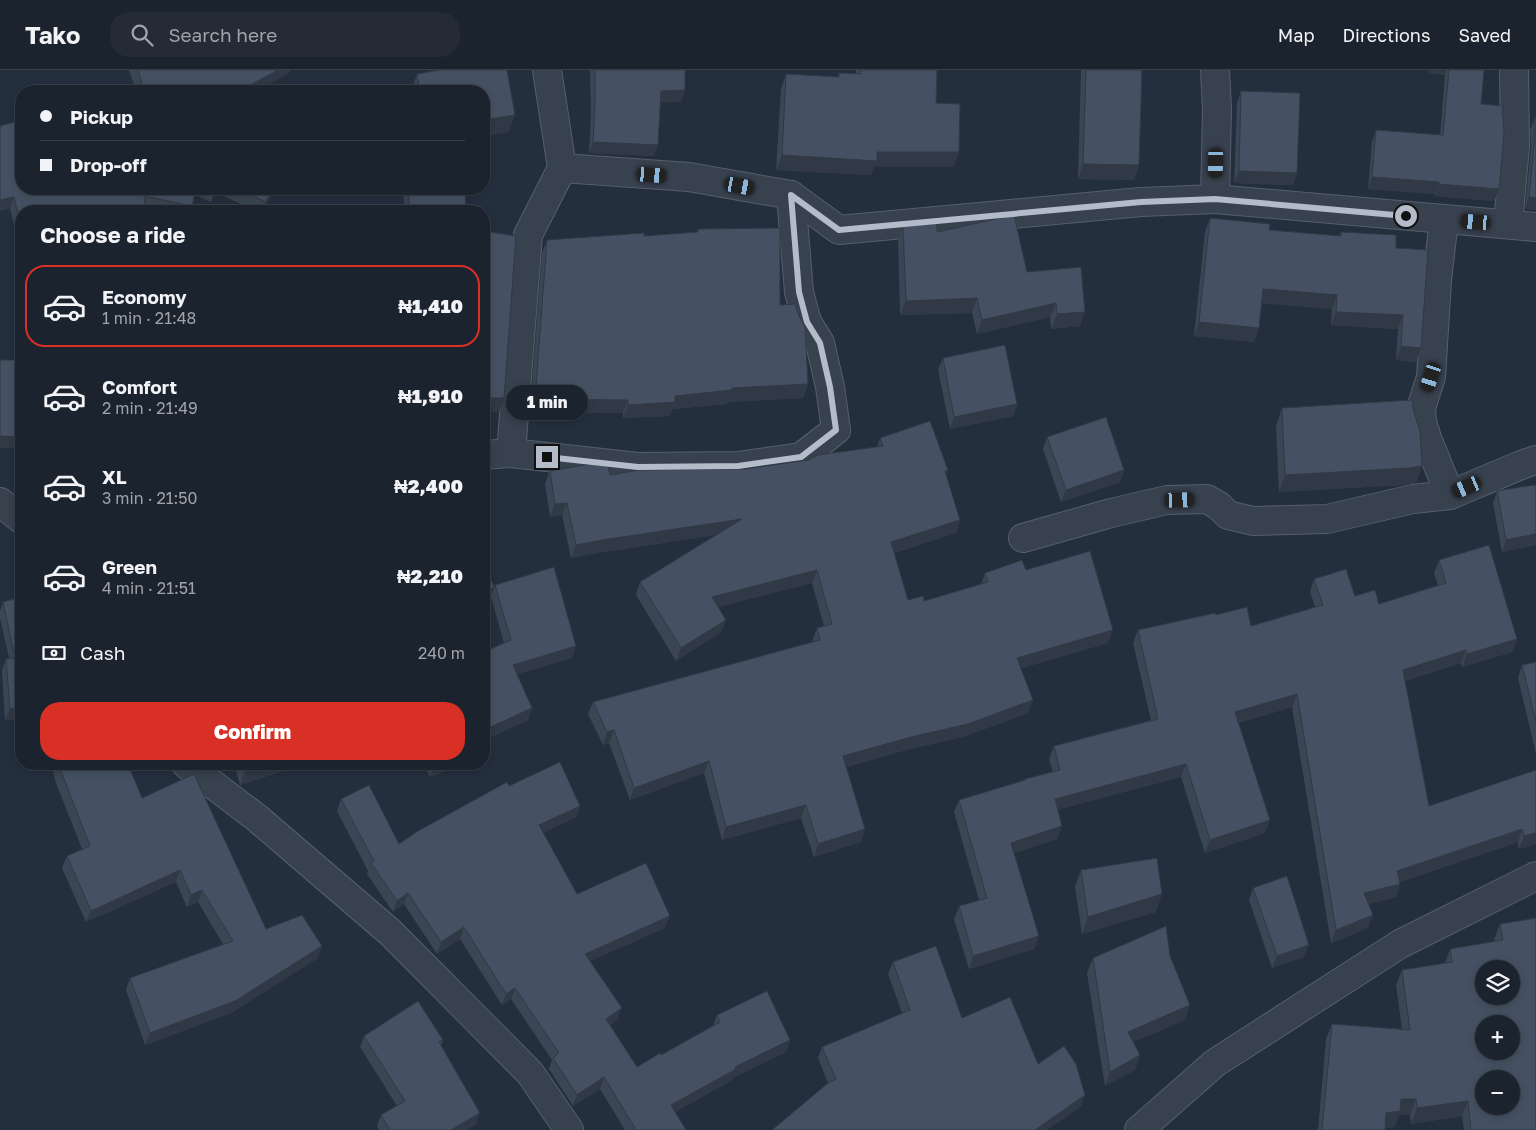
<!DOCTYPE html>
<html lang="en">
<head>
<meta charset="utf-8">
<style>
	body { margin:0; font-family:"Golos Text",sans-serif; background:#242b36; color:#f1f3f6; height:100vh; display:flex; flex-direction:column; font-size:19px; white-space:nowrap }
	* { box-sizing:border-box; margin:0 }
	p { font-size:16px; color:#a0a4aa }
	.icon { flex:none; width:28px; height:28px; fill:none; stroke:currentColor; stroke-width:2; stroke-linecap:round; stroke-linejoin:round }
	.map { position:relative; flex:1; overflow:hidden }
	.side { position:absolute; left:15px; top:135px; width:475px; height:565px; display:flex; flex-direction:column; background:#1b232e; border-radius:20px; box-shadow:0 2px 8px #0003,0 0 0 1px #39404a }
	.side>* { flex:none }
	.top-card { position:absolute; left:15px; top:15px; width:475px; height:110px; border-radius:20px; box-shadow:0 2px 8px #0003,0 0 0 1px #39404a; display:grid; align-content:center; height:110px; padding:0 25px; background:#1b232e }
	.buttons { position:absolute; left:1475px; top:890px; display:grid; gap:10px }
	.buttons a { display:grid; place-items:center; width:45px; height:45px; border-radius:50%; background:#1b232e; box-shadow:0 2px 8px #0003,0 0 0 1px #39404a; font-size:25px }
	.end { position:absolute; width:22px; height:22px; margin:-11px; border:6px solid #b4bcc9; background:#111; box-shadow:0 0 0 2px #111 }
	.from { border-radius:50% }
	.bubble { position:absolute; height:35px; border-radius:18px; background:#1b232e; box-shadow:0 2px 8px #0003,0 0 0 1px #39404a; font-size:16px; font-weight:800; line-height:35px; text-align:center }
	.car { position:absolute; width:15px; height:30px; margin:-15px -8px; border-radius:6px; box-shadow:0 0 4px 1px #0007; background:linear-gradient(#222 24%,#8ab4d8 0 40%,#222 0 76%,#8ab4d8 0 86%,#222 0) }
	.top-card b { display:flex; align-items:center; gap:18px; height:48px; font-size:19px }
	.top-card b+b { border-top:1px solid #39404a }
	.top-card i { width:12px; height:12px; background:#f1f3f6 }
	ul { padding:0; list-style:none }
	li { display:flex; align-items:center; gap:15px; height:82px; margin:0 10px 8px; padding:0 15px; border:2px solid transparent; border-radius:20px }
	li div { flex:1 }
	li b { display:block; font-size:19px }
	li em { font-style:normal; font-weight:800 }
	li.selected { border-color:#d93025 }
	li>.icon { width:45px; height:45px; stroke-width:1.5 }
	h2 { padding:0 25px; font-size:22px; line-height:60px }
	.pay { display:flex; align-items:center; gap:12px; height:55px; padding:0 25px; font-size:19px }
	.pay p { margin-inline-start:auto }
	.action { display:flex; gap:10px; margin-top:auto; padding:10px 25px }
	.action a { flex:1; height:58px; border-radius:20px; background:#d93025; color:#fff; font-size:20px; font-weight:800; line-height:58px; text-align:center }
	header { display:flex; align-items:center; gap:30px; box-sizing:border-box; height:70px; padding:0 25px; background:#1b232e; border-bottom:1px solid #39404a }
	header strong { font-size:24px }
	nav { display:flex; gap:28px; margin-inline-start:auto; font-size:18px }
	.search { width:350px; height:45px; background:#242b36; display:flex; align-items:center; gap:12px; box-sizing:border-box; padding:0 18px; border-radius:20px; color:#a0a4aa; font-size:19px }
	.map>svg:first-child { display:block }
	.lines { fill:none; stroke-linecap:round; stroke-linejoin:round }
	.minor-casing { stroke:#565f6c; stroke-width:30 }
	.minor { stroke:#38414e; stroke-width:28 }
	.wall { fill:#3b4654 }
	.shaded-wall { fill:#303945 }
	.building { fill:#455162; stroke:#303945; fill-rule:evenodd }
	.route { stroke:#b4bcc9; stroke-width:6 }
</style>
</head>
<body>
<header>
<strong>Tako</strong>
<div class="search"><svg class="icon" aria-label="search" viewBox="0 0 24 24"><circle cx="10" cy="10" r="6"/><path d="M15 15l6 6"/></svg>Search here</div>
<nav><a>Map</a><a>Directions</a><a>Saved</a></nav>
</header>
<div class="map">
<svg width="1536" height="1060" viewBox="0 0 1536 1060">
	<rect width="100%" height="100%" fill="#242f3e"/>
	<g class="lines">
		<defs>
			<g id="minor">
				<polyline points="1215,0 1217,39 1215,129"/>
				<polyline points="562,98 689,107 791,125 839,160 1141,132 1215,129 1536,157"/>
				<polyline points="1444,150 1437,210 1431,307 1421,338 1422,352 1427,368 1450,425 1521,395 1536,390"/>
				<polyline points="1508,154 1515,76 1514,0"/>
				<polyline points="511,383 528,165 562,98 547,0"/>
				<polyline points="484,385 511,383 638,397 738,396 801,387 836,360 830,317 820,273 807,252 799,222 791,125"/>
				<polyline points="0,432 21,449"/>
				<polyline points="1023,468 1111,443 1167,430 1207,429 1219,436 1228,445 1253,451 1327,449 1413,429 1450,425"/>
				<polyline points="186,694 257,748 391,863 530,1003 569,1060"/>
				<polyline points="1139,1060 1215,993 1400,874 1536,806"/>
			</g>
		</defs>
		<use href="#minor" class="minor-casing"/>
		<use href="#minor" class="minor"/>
	</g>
	<g class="wall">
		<polygon points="129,0 290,0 288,4 136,21"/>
		<polygon points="439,0 507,0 515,45 508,62 484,66 484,21 411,21 417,4"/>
		<polygon points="590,0 685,0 685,20 681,32 660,32 654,86 589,83 591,44"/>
		<polygon points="856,0 937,0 936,33 954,97 874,97 871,105 776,100 781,19 786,4 838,7 839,3 856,4"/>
		<polygon points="1081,0 1142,0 1139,95 1134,110 1078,109"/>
		<polygon points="1429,0 1484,0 1481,34 1502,46 1499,119 1494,131 1435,126 1435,124 1368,119 1372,72 1376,60 1440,65 1445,5 1429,3"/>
		<polygon points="1241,21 1297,103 1293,115 1234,113 1237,33"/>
		<polygon points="1535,48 1536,140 1525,139 1531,77 1530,60"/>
		<polygon points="0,56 21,119 275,119 263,141 256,141 215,122 211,132 195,125 190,141 156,141 146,139 21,141 21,174 18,174 10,138 0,141"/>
		<polygon points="405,119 465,119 466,141 405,141 403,124"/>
		<polygon points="1210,148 1269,160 1340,166 1341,162 1396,178 1416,292 1396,290 1398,259 1331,255 1332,239 1261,233 1259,258 1254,272 1194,266 1205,162"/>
		<polygon points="903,156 937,162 1027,202 1080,256 1051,259 1050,247 977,264 972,243 900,245 898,170"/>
		<polygon points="698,159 780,235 808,314 803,328 728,332 727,334 673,339 670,346 623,348 623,343 530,342 542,183 547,170 644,166 697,162"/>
		<polygon points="943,288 1017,334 1013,346 950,359 938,300"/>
		<polygon points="1282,338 1422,396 1416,413 1403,415 1279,422 1276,356"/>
		<polygon points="1047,367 1124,400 1120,412 1061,432 1043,379"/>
		<polygon points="880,368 948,400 946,404 960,450 956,463 894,483 908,530 924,531 981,514 985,503 1026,500 1108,573 1021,598 1033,630 1028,643 963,667 906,680 846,697 865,759 861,772 814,787 801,748 722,770 704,703 630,730 609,673 603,675 588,644 593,632 812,572 817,558 824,556 812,513 718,537 726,550 721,562 676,591 636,525 640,512 716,465 597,483 571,488 562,445 550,447 545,413 550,401 610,405 745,399 808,390 877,377"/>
		<polygon points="1536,415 1536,475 1502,482 1493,433 1497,421"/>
		<polygon points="1439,490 1517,569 1512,582 1462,597 1461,593 1405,611 1429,736 1536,700 1536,774 1519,779 1518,772 1400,812 1396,827 1369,834 1368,858 1331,873 1292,637 1238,653 1265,763 1205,783 1181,707 1058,739 1062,756 1057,769 1014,783 1039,866 1034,879 969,899 954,849 959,836 979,830 954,742 959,730 1024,711 1025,709 1053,702 1049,689 1054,676 1151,650 1133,573 1138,560 1216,545 1251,556 1315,537 1310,522 1314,509 1355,526 1379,534 1438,515 1434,503"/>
		<polygon points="484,492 494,517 495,515 576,576 572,588 517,604 532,638 528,650 486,669 488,674 484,686 484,582 504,573 491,527 490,529 484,533"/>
		<polygon points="21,527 21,649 5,650 2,600 6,589 9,588 0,548 0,541 3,532"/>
		<polygon points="1536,592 1536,684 1518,608 1522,595"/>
		<polygon points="51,694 128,694 142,728 266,859 318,888 231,943 145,975 126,920 130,908 223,874 198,832 187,837 176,812 86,852 62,798 67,786 82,779 56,713"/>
		<polygon points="234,694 304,694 240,715"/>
		<polygon points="424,694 464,694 430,707"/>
		<polygon points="509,716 580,736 576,747 543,763 577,824 665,858 590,891 617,950 610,955 637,997 661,985 713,956 717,945 790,970 786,982 733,1008 732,1010 675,1042 686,1060 625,1060 600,1019 573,1036 549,999 552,990 511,929 502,935 460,869 437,884 404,834 393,842 367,804 368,801 337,741 341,729 399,774"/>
		<polygon points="1081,800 1156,842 1082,864 1075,817"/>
		<polygon points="1253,818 1304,887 1272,898 1249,830"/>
		<polygon points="1500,854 1536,1060 1464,1060 1462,1046 1411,1054 1410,1045 1399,1045 1394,1057 1385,1058 1385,1060 1318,1060 1326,969 1332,954 1402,959 1396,915 1402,900 1445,893 1450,879 1495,871 1494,869"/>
		<polygon points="1170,886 1185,950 1133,972 1140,985 1135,1000 1105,1016 1087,903 1093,888"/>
		<polygon points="893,892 962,948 1038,994 1085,1025 1081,1036 1047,1060 772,1060 828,1013 818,988 822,977 902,943 888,904"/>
		<polygon points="364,966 443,970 441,976 476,1054 466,1060 379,1060 377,1056 381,1045 397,1036 360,977"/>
	</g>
	<g class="shaded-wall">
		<polygon points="278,0 290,0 288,4 257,21 239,21"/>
		<polygon points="1430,0 1447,0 1445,5 1429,3"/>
		<polygon points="685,20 681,32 657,33 661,21"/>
		<polygon points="515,45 508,62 484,66 484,50"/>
		<polygon points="593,72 658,75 654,86 589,83"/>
		<polygon points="877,82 959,82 954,97 874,97 871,105 776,100 782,85"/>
		<polygon points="1083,94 1139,95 1134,110 1078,109"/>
		<polygon points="1239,101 1297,103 1293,115 1234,113"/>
		<polygon points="1372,107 1439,112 1435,124 1368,119"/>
		<polygon points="1439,114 1499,119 1494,131 1435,126"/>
		<polygon points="273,119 275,119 263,141 266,132"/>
		<polygon points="14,127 10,138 0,141 0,130"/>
		<polygon points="1529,127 1536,128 1536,140 1525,139"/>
		<polygon points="21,166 21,174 18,174"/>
		<polygon points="1263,219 1337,225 1332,239 1258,233"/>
		<polygon points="977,228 972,243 900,245 906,231"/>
		<polygon points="1056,233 1050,247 977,264 982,250"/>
		<polygon points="1085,242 1080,256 1051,259 1057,244"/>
		<polygon points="1336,242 1403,245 1398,259 1331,255"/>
		<polygon points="1199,252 1259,258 1254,272 1194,266"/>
		<polygon points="1401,276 1421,278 1416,292 1396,290"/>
		<polygon points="808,314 803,328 728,332 727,334 673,339 670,346 623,348 628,335 675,326 732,318"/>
		<polygon points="484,328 504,328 499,342 484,342"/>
		<polygon points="535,329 628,330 623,343 530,342"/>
		<polygon points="1017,334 1013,346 950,359 954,347"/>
		<polygon points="0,366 21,367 21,379 0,378"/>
		<polygon points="1422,396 1416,413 1403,415 1279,422 1285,405"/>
		<polygon points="1124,400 1120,412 1061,432 1066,420"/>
		<polygon points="567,433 562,445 550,447 555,434"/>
		<polygon points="742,449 737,462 597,483 571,488 576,475 602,470"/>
		<polygon points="960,450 956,463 886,485 891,472"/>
		<polygon points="1536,464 1536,475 1502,482 1506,470"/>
		<polygon points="817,500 812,513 707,540 712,527"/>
		<polygon points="494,517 490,529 484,533 484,523"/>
		<polygon points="726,550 721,562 676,591 681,578"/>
		<polygon points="1113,560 1108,573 1013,601 1017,588"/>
		<polygon points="1517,569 1512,582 1462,597 1467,584"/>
		<polygon points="576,576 572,588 508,607 513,595"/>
		<polygon points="1466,580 1461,593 1399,613 1403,600"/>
		<polygon points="1297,624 1292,637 1230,655 1235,642"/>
		<polygon points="1033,630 1028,643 963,667 906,680 838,699 843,686"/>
		<polygon points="21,638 21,649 5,650 10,639"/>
		<polygon points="532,638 528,650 484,670 484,660"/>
		<polygon points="614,660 609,673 603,675 607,662"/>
		<polygon points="488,674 484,685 484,686 484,675"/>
		<polygon points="709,691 704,703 630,730 634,718"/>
		<polygon points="262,694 304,694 240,715 246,699"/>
		<polygon points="438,694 464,694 430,707 434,695"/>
		<polygon points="1186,694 1181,707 1050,742 1055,729"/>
		<polygon points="806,735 801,748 722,770 726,757"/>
		<polygon points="580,736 576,747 534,767 539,755"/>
		<polygon points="1270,750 1265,763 1205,783 1210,770"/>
		<polygon points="1062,756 1057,769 1006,786 1011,773"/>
		<polygon points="865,759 861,772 814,787 818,774"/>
		<polygon points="1522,759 1518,772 1393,814 1397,801"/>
		<polygon points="1536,763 1536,774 1519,779 1524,766"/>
		<polygon points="180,800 176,812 86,852 91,841"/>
		<polygon points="1400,814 1396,827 1360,836 1364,823"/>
		<polygon points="202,820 198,832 187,837 191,825"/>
		<polygon points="408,823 404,834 393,842 397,831"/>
		<polygon points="1162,824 1156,842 1082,864 1088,847"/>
		<polygon points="1373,845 1368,858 1331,873 1336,860"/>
		<polygon points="670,846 665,858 581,895 585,884"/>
		<polygon points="464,857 460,869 437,884 441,872"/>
		<polygon points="1039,866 1034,879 969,899 973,886"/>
		<polygon points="1309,875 1304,887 1272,898 1277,886"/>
		<polygon points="322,876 318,888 231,943 145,975 150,963"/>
		<polygon points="515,918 511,929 502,935 506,924"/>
		<polygon points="1190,935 1185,950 1122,977 1128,962"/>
		<polygon points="622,938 617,950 602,960 606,949"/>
		<polygon points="790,970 786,982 733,1008 732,1010 666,1047 671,1035 735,997"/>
		<polygon points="1140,985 1135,1000 1105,1016 1110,1002"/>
		<polygon points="604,1007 600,1019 573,1036 577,1025"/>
		<polygon points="1085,1025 1081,1036 1047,1060 1035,1060"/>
		<polygon points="1401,1029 1416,1029 1410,1045 1399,1045 1394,1057 1380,1059 1386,1043"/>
		<polygon points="1468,1031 1462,1046 1411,1054 1417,1038"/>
		<polygon points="480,1043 476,1054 466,1060 451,1060"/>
	</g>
	<g class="building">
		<polygon points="138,0 278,0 239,21 136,21 144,20"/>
		<polygon points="439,0 507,0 515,45 484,50 484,21 420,21 417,4"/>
		<polygon points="595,0 685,0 685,20 661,21 658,75 593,72 595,33"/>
		<polygon points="861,0 937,0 936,33 960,34 959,82 877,82 877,91 782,85 786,4 839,7 839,3 861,4"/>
		<polygon points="1086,0 1142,0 1139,95 1083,94"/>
		<polygon points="1449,0 1484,0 1481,34 1503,36 1502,46 1503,47 1504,64 1499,119 1439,114 1439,112 1372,107 1376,60 1443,65"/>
		<polygon points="1241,21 1300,23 1297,103 1239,101"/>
		<polygon points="1535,48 1536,48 1536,128 1529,127 1535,66"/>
		<polygon points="21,50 21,119 196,119 192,136 144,126 146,141 21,141 21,157 14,127 0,130 0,56"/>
		<polygon points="238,119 273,119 266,132"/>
		<polygon points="408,119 465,119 466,141 410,141"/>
		<polygon points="1014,145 1027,202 1081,197 1085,242 1057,244 1056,233 982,250 977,228 906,231 903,156 937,153 937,162"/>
		<polygon points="1210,148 1270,154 1269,160 1341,166 1341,162 1396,165 1396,178 1428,180 1421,278 1401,276 1403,245 1336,242 1337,225 1263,219 1259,258 1199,252"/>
		<polygon points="780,158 780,235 795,234 799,246 805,257 808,314 732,318 732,320 675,326 675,332 628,335 628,330 535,329 547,170 644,163 644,166 698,162 698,159"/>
		<polygon points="484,161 516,166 504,328 484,328"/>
		<polygon points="1005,275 1017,334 954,347 943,288"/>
		<polygon points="0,290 16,290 15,320 21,319 21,367 0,366"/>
		<polygon points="1412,330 1413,339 1420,361 1422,396 1409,398 1285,405 1282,338"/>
		<polygon points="1106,347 1124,400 1066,420 1047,367"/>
		<polygon points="930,351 948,400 945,401 960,450 891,472 908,530 923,526 924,531 988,512 985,503 1022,490 1026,500 1090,481 1113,560 1017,588 1033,630 968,654 911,667 843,686 865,759 818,774 806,735 726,757 709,691 634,718 614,660 607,662 593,632 820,570 817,558 832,554 817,500 712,527 726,550 681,578 640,512 742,449 602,470 576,475 567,433 555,434 550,401 590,394 608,396 610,405 640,400 745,399 808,390 818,385 883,376 880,368"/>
		<polygon points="1536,415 1536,464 1506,470 1497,421 1520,417"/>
		<polygon points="1489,475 1517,569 1467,584 1466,580 1403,600 1429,736 1536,700 1536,763 1524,766 1522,759 1397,801 1400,814 1364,823 1373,845 1336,860 1297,624 1235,642 1270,750 1210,770 1186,694 1055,729 1062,756 1011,773 1039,866 973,886 959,836 987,828 959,730 1025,710 1025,709 1060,700 1054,676 1158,649 1138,560 1215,543 1216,545 1247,537 1251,556 1323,535 1314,509 1346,499 1355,526 1375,520 1379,534 1446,513 1439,490"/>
		<polygon points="484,492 494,517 484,523"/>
		<polygon points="554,497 576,576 513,595 532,638 484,660 484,582 511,570 495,515"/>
		<polygon points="21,527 21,638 10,639 6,589 15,588 3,532"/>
		<polygon points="1536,592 1536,652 1522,595"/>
		<polygon points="484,664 488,674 484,675"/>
		<polygon points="560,692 580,736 539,755 577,824 646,793 670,846 585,884 622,938 606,949 637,997 660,983 661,985 720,952 717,945 767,921 790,970 735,997 736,999 671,1035 686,1060 632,1060 635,1058 604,1007 577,1025 553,988 559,983 515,918 506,924 464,857 441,872 408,823 397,831 371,793 374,791 341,729 369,715 399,774 418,761 507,712 509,716"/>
		<polygon points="59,694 128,694 142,728 194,704 266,859 302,845 322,876 235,931 150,963 130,908 233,871 202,820 191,825 180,800 91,841 67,786 90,776 61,701"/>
		<polygon points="244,694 262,694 246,699"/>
		<polygon points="1157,788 1162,824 1088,847 1081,800"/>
		<polygon points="1287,806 1309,875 1277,886 1253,818"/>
		<path d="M1536,848v212h-65l-3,-29 -51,7 -1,-9h-15l-1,12 -14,2 -1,17h-63l10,-106 78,6 -8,-60 50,-8 -2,-13 53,-9 -3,-16zM1484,899h27v27h-27zM1484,954h27v27h-27zM1484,1009h27v27h-27z"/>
		<polygon points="1166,856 1170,886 1190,935 1128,962 1140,985 1110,1002 1093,888"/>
		<polygon points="936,876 962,948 1010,927 1038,994 1064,976 1076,994 1085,1025 1035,1060 772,1060 828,1013 836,1009 822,977 910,940 893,892"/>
		<polygon points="418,931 443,970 439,972 480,1043 451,1060 390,1060 381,1045 405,1031 364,966"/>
	</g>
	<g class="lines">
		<polyline class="route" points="547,387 638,397 738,396 801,387 836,360 830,317 820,273 807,252 799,222 791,125 839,160 1141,132 1215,129 1406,146"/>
	</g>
</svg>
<div class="buttons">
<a><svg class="icon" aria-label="layers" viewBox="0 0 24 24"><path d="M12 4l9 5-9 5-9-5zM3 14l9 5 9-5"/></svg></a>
<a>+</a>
<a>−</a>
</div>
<i class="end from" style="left:1406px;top:146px"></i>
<i class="end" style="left:547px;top:387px"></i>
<div class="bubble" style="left:506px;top:315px;width:82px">1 min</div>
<i class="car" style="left:1216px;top:93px;rotate:181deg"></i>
<i class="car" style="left:652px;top:105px;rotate:94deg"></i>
<i class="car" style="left:740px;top:116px;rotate:100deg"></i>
<i class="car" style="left:1476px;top:152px;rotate:274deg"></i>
<i class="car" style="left:1431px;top:307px;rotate:198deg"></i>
<i class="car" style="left:1467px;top:417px;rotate:247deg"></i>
<i class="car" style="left:1180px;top:430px;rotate:88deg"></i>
<div class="top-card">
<b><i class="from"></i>Pickup</b>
<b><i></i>Drop-off</b>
</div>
<section class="side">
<h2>Choose a ride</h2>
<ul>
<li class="selected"><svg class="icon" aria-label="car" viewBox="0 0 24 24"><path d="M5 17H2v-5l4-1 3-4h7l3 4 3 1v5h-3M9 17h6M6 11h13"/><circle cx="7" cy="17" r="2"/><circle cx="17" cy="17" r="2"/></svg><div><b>Economy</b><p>1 min · 21:48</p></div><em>₦1,410</em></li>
<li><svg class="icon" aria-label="car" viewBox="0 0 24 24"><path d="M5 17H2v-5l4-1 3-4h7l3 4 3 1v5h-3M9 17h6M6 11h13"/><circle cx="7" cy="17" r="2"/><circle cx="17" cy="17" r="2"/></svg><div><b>Comfort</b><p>2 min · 21:49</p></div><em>₦1,910</em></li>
<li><svg class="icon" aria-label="car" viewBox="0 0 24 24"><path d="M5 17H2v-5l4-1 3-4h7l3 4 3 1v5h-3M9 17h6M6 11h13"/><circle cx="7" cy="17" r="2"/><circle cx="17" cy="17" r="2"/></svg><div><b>XL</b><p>3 min · 21:50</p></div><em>₦2,400</em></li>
<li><svg class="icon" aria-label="car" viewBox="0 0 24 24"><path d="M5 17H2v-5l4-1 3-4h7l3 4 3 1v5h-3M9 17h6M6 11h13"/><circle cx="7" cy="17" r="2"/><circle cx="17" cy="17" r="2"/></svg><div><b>Green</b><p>4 min · 21:51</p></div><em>₦2,210</em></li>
</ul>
<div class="pay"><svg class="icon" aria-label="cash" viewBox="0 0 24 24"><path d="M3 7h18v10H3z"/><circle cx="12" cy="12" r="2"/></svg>Cash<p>240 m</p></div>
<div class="action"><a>Confirm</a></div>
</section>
</div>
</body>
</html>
